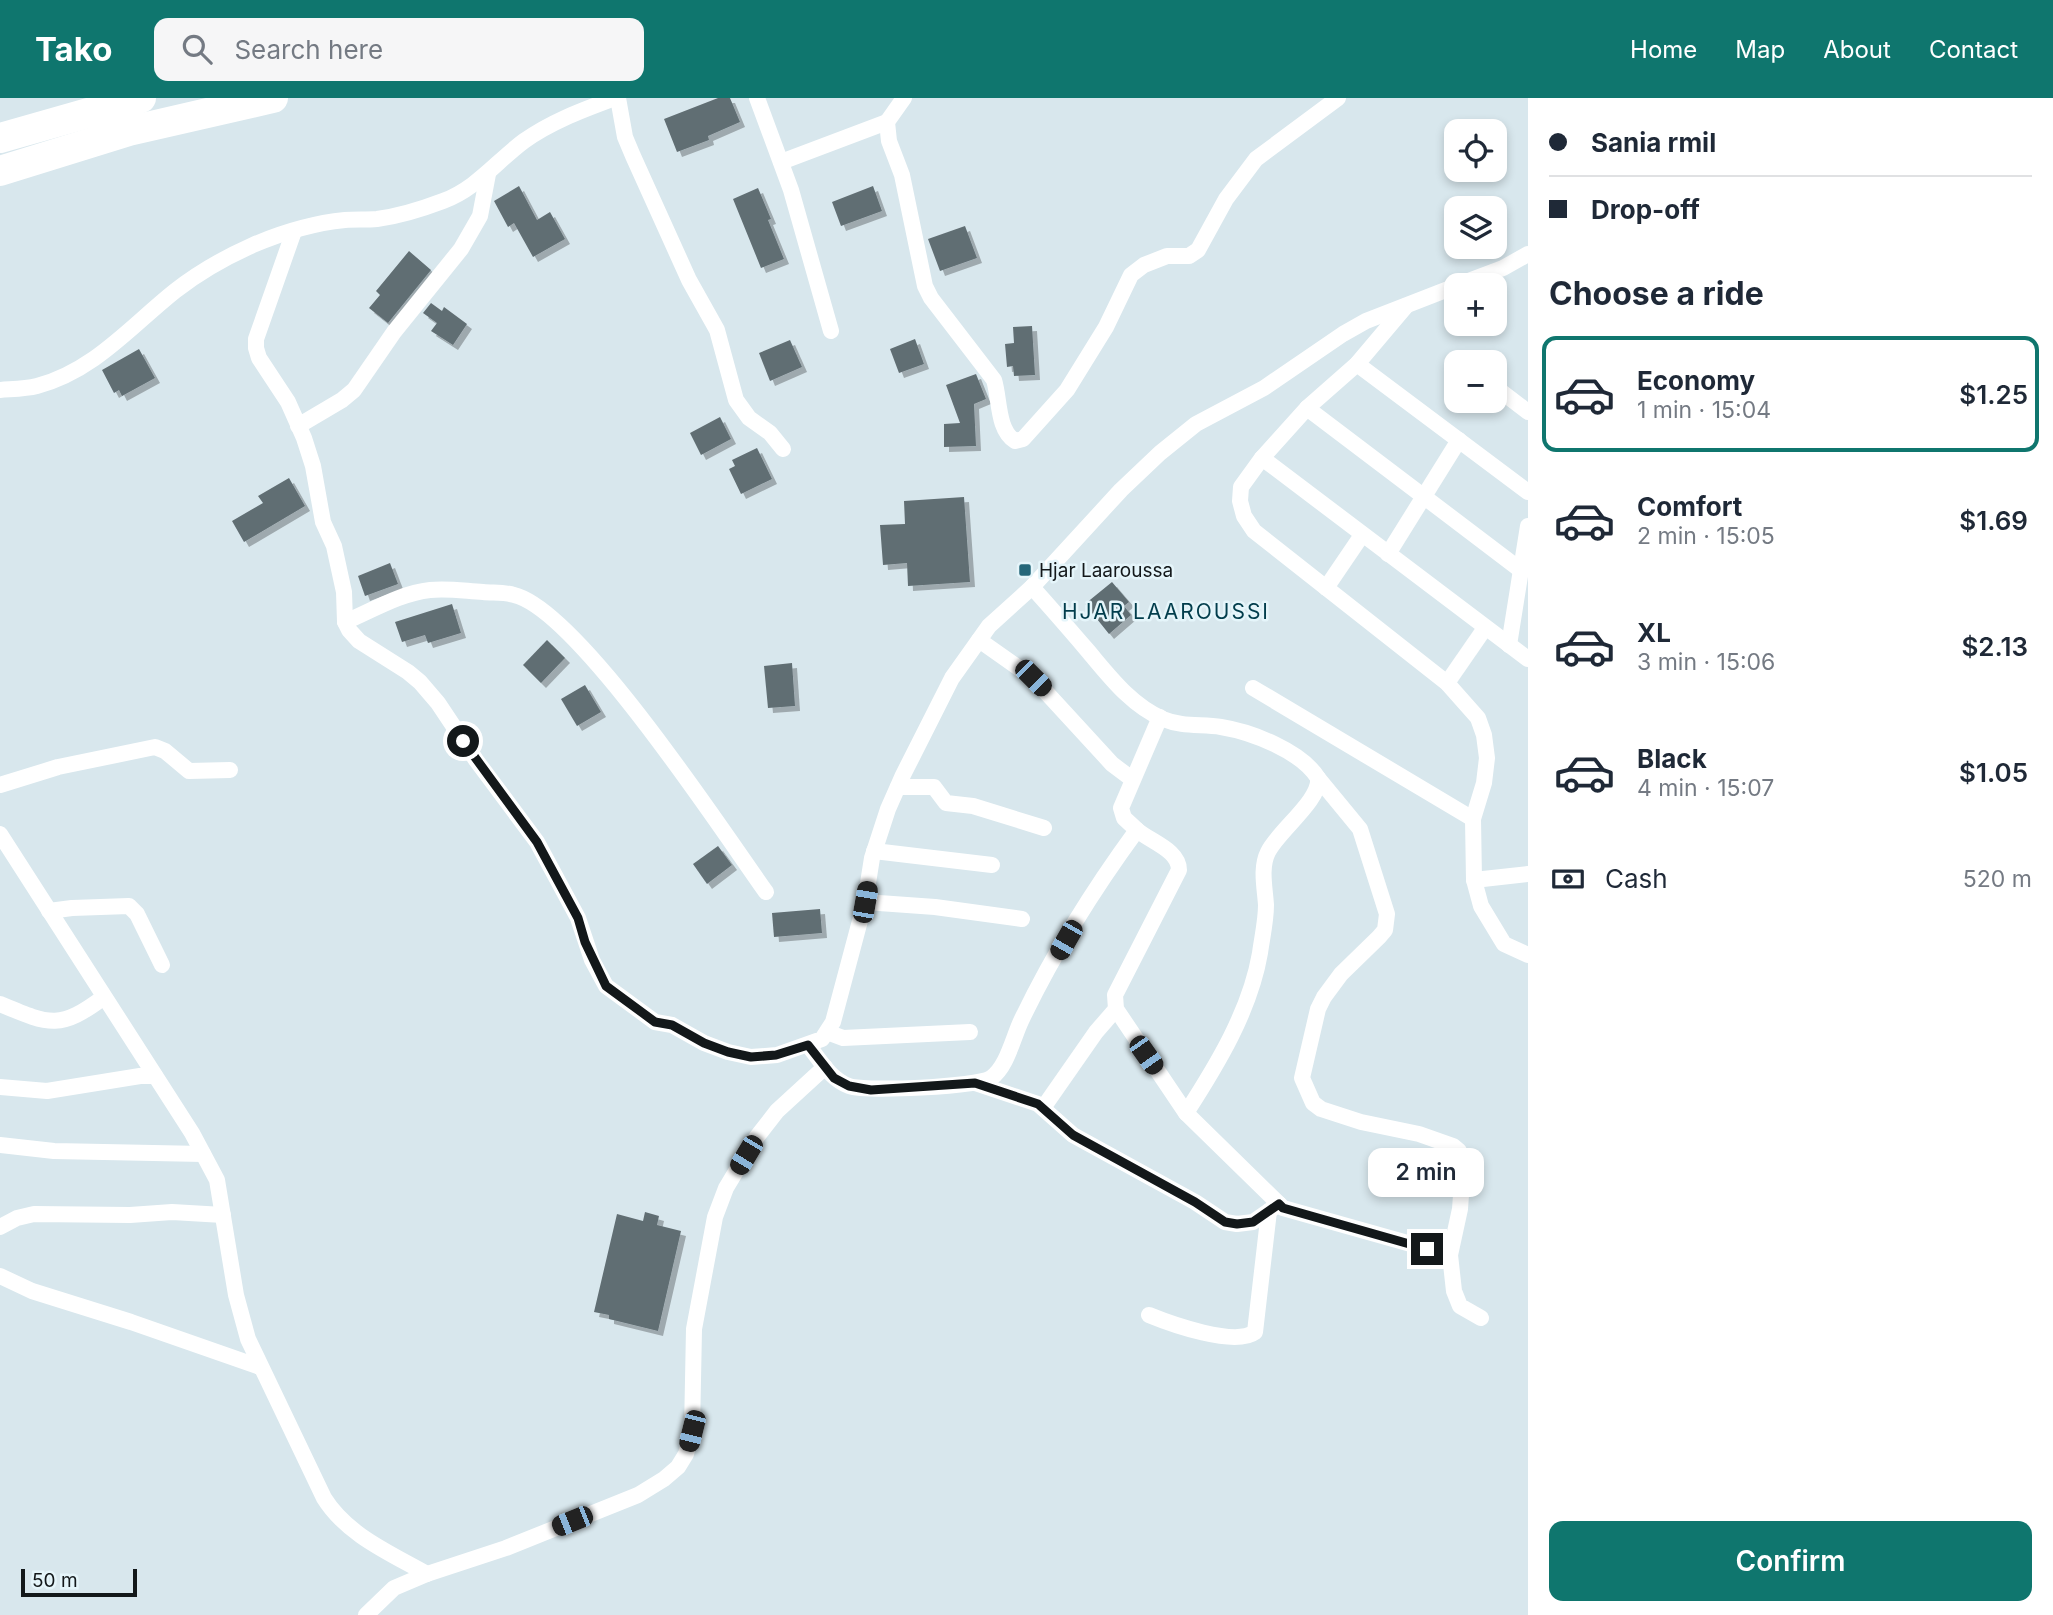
<!DOCTYPE html>
<html lang="en">
<head>
<meta charset="utf-8">
<style>
	body { margin:0; font-family:Inter,sans-serif; background:#f6f6f7; color:#1f2937; height:100vh; display:flex; flex-direction:column; font-size:26px; white-space:nowrap }
	* { box-sizing:border-box; margin:0 }
	p { font-size:23px; color:#747a83 }
	.icon { flex:none; width:38px; height:38px; fill:none; stroke:currentColor; stroke-width:2; stroke-linecap:round; stroke-linejoin:round }
	.map { position:relative; flex:1; overflow:hidden }
	.sheet { display:flex; flex-direction:column; background:#fff; width:525px }
	.sheet>* { flex:none }
	.guide { display:grid; align-content:center; height:154px; padding:0 21px; background:#fff }
	.buttons { position:absolute; left:1444px; top:21px; display:grid; gap:14px }
	.buttons a { display:grid; place-items:center; width:63px; height:63px; border-radius:14px; background:#fff; box-shadow:0 4px 10px #0003; font-size:35px }
	.scale { position:absolute; left:21px; bottom:18px; width:116px; box-sizing:border-box; padding-left:7px; border:4px solid #13181a; border-top:0; font-size:19px; line-height:24px; white-space:nowrap; color:#13181a; -webkit-text-stroke:5px #e5f5fa; paint-order:stroke }
	.end { position:absolute; width:32px; height:32px; margin:-16px; border:9px solid #13181a; background:#fff; box-shadow:0 0 0 4px #fff }
	.from { border-radius:50% }
	.bubble { position:absolute; height:49px; border-radius:14px; background:#fff; box-shadow:0 4px 10px #0003; font-size:23px; font-weight:600; line-height:49px; text-align:center }
	.car { position:absolute; width:21px; height:42px; margin:-21px -10px; border-radius:9px; box-shadow:0 0 5px 2px #0007; background:linear-gradient(#222 24%,#8ab4d8 0 40%,#222 0 76%,#8ab4d8 0 86%,#222 0) }
	.guide b { display:flex; align-items:center; gap:24px; height:66px; font-size:26px }
	.guide b+b { border-top:2px solid #e0e1e3 }
	.guide i { width:18px; height:18px; background:#1f2937 }
	ul { padding:0; list-style:none }
	li { display:flex; align-items:center; gap:21px; height:116px; margin:0 14px 10px; padding:0 7px; border:4px solid transparent; border-radius:14px }
	li div { flex:1 }
	li b { display:block; font-size:26px }
	li em { font-style:normal; font-weight:600 }
	li.active { border-color:#0f766e }
	li>.icon { width:63px; height:63px; stroke-width:1.5 }
	h2 { padding:0 21px; font-size:32px; line-height:84px }
	.pay { display:flex; align-items:center; gap:18px; height:77px; padding:0 21px; font-size:26px }
	.pay p { margin-inline-start:auto }
	.button { display:flex; gap:14px; margin-top:auto; padding:14px 21px }
	.button a { flex:1; height:80px; border-radius:14px; background:#0f766e; color:#fff; font-size:28px; font-weight:600; line-height:80px; text-align:center }
	header { display:flex; align-items:center; gap:42px; box-sizing:border-box; height:98px; padding:0 35px; background:#0f766e; color:#fff }
	header strong { font-size:33px }
	nav { display:flex; gap:38px; margin-inline-start:auto; font-size:24px }
	.search { width:490px; height:63px; background:#f6f6f7; display:flex; align-items:center; gap:18px; box-sizing:border-box; padding:0 24px; border-radius:14px; color:#747a83; font-size:26px }
	main { display:flex; flex:1; min-height:0 }
	.map>svg:first-child { display:block }
	.building { fill:#616e73; filter:url(#shadow) }
	.lines { fill:none; stroke-linecap:round; stroke-linejoin:round }
	.minor { stroke:#fff; stroke-width:16 }
	.motorway { stroke:#fff; stroke-width:30 }
	.route { stroke:#13181a; stroke-width:9 }
	.poi-dot { fill:#246679; stroke:#e5f5fa; stroke-width:2.5 }
	.labels { text-anchor:middle; dominant-baseline:central; stroke-width:5; stroke-linejoin:round; paint-order:stroke }
	.poi-label { font-size:19px; fill:#13181a; stroke:#e5f5fa; text-anchor:start }
	.neighbourhood-label { font-size:21px; letter-spacing:2px; fill:#023d4c; stroke:#e5f5fa }
</style>
</head>
<body>
<header>
<strong>Tako</strong>
<div class="search"><svg class="icon" aria-label="search" viewBox="0 0 24 24"><circle cx="10" cy="10" r="6"/><path d="M15 15l6 6"/></svg>Search here</div>
<nav><a>Home</a><a>Map</a><a>About</a><a>Contact</a></nav>
</header>
<main>
<div class="map">
<svg width="1528" height="1517" viewBox="0 0 1528 1517">
	<defs>
		<filter id="shadow"><feDropShadow dx="5" dy="5" stdDeviation="0" flood-color="#0004"/></filter>
	</defs>
	<rect width="100%" height="100%" fill="#d8e7ed"/>
	<g class="building">
		<polygon points="718,0 730,0 740,24 708,38 709,42 677,54 664,21"/>
		<polygon points="519,88 537,122 550,114 565,141 533,159 514,125 508,129 494,103"/>
		<polygon points="873,88 882,113 841,128 832,104"/>
		<polygon points="758,90 771,121 768,122 784,161 761,170 733,101"/>
		<polygon points="965,128 977,160 940,173 928,141"/>
		<polygon points="409,153 431,172 388,225 369,210 380,197 376,193"/>
		<polygon points="431,205 442,213 444,209 467,226 453,247 431,233 437,225 423,215"/>
		<polygon points="1032,228 1035,277 1014,278 1013,268 1007,269 1005,246 1014,245 1013,229"/>
		<polygon points="915,241 924,266 899,275 890,251"/>
		<polygon points="790,242 802,269 770,283 759,255"/>
		<polygon points="139,251 155,280 122,298 119,292 114,295 102,272"/>
		<polygon points="976,276 986,301 974,306 976,348 944,349 944,326 960,325 946,287"/>
		<polygon points="720,319 731,341 701,357 690,335"/>
		<polygon points="757,350 772,381 741,396 729,371 735,368 732,362"/>
		<polygon points="289,380 305,408 244,444 232,423 263,405 258,398"/>
		<polygon points="964,399 970,484 908,488 907,465 883,467 880,427 905,426 904,403"/>
		<polygon points="390,465 398,486 365,498 358,478"/>
		<polygon points="1112,484 1129,504 1124,508 1131,517 1109,536 1085,506"/>
		<polygon points="452,506 461,535 428,545 425,537 402,544 395,524"/>
		<polygon points="547,542 565,560 541,585 523,567"/>
		<polygon points="792,565 795,608 768,610 764,568"/>
		<polygon points="585,587 601,614 577,628 561,601"/>
		<polygon points="718,748 732,767 707,786 693,766"/>
		<polygon points="820,811 822,835 774,839 772,815"/>
		<polygon points="645,1114 659,1118 657,1127 681,1133 658,1233 609,1221 609,1217 594,1214 617,1116 643,1123"/>
	</g>
	<g class="lines">
		<g class="minor">
			<polyline points="618,0 625,39 633,58 689,182 717,232 736,302 749,320 770,335 783,351"/>
			<polyline points="757,0 791,92 831,233"/>
			<path d="M904,0l-17,24 2,19 13,34 23,111 6,12 63,82c6,19 3,50 21,61l8,-2 44,-49 39,-63 25,-52 13,-10 23,-9h22l9,-6 28,-51 30,-40 82,-61"/>
			<polyline points="781,64 887,24"/>
			<polyline points="294,133 256,241 256,250 259,260 288,304 304,340 313,368 323,424 334,448 344,494 345,524 349,532 359,543 408,574 420,584 438,605 476,662 537,744 578,820 592,862 606,888 655,924 672,927 704,945 728,954 751,959 777,957 822,941 833,924 865,804 872,760 888,711 903,677 952,580 989,528 1032,489 1121,392 1160,355 1196,326 1264,290 1343,236 1366,223 1456,188"/>
			<polyline points="1458,187 1503,170 1528,156"/>
			<polyline points="1406,208 1357,266 1307,310 1262,360 1241,389 1240,403 1244,418 1254,433 1447,585 1478,620 1484,637 1487,660 1484,685 1473,721 1474,782 1481,808 1504,846 1528,857"/>
			<polyline points="1458,260 1464,264"/>
			<polyline points="1357,266 1528,394"/>
			<polyline points="1494,288 1528,314"/>
			<path d="M0,292c12,-1 25,-1 37,-4 57,-15 94,-60 138,-95 23,-18 51,-34 78,-46 28,-12 62,-22 92,-25 10,-1 21,0 32,-1 23,-3 45,-10 66,-18 33,-12 54,-40 81,-60 28,-20 59,-31 91,-43"/>
			<polyline points="1307,310 1522,473"/>
			<polyline points="298,328 342,302 354,292 394,234 461,151 480,118 488,76"/>
			<polyline points="1262,360 1528,561"/>
			<polyline points="1388,456 1459,342"/>
			<polyline points="1326,490 1362,437"/>
			<path d="M345,524c26,-11 56,-29 85,-32 17,-2 35,1 53,2 10,1 22,0 31,3 64,15 209,237 252,297"/>
			<polyline points="979,542 1033,580 1112,666 1132,681"/>
			<polyline points="1509,547 1528,428"/>
			<polyline points="1447,585 1485,530"/>
			<polyline points="1253,590 1473,721"/>
			<polyline points="1318,680 1360,731 1387,816 1385,832 1379,839 1341,876 1324,899 1318,911 1302,980 1313,1005 1321,1011 1361,1024 1419,1036 1453,1048 1459,1053 1463,1069 1460,1111 1450,1157 1454,1193 1460,1208 1481,1220"/>
			<polyline points="0,687 58,669 155,649 165,653 189,673 230,672"/>
			<polyline points="898,689 934,689 946,705 973,708 1044,730"/>
			<polyline points="1137,732 1124,720 1121,710 1160,619"/>
			<path d="M0,736l192,299 25,47 19,115 12,44 76,159c23,37 66,55 103,76"/>
			<polyline points="874,753 992,767"/>
			<polyline points="1474,782 1528,776"/>
			<polyline points="865,804 935,809 1022,821"/>
			<polyline points="49,813 72,810 129,808 137,816 162,867"/>
			<path d="M0,906c50,21 60,26 104,-7"/>
			<polyline points="827,934 843,940 970,934"/>
			<path d="M808,947c12,15 22,34 41,41 17,6 128,1 142,-8 16,-11 22,-40 30,-57 32,-67 72,-131 116,-191 14,12 42,20 42,40l-64,125 1,14 70,104c31,-48 64,-102 74,-160 2,-15 6,-32 6,-48 -1,-17 -6,-37 2,-53 10,-21 53,-52 50,-74 -17,-27 -66,-46 -97,-51 -20,-3 -39,0 -58,-8 -32,-14 -53,-42 -75,-68 -18,-21 -37,-43 -56,-64"/>
			<polyline points="975,985 1038,1006 1073,1037 1195,1104 1225,1124 1237,1126 1253,1124 1279,1106 1283,1110 1450,1157"/>
			<polyline points="0,989 47,993 140,978 155,978"/>
			<polyline points="1043,1010 1096,934 1116,911"/>
			<polyline points="1186,1015 1279,1106"/>
			<polyline points="0,1047 54,1053 203,1056"/>
			<polyline points="0,1129 17,1120 34,1116 130,1117 172,1114 223,1117"/>
			<polyline points="0,1178 32,1193 131,1224 260,1269"/>
			<path d="M1149,1217c22,9 86,32 106,17l14,-121"/>
			<polyline points="366,1517 394,1490 427,1476 506,1450 638,1397 664,1381 678,1369 686,1356 692,1333 694,1231 715,1119 726,1090 756,1040 777,1013 825,969"/>
		</g>
		<g class="motorway">
			<polyline points="0,40 141,0"/>
			<polyline points="0,73 129,33 273,0"/>
		</g>
	</g>
	<g class="lines">
		<polyline class="route" points="463,643 537,744 578,820 585,844 606,888 655,924 672,927 704,945 728,954 751,959 776,957 808,947 834,980 849,988 871,992 975,985 1038,1006 1073,1037 1195,1104 1225,1124 1237,1126 1253,1124 1279,1106 1283,1110 1427,1151"/>
	</g>
	<rect class="poi-dot" x="1018" y="465" width="14" height="14" rx="3.5"/>
	<g class="labels">
		<g class="poi-label">
			<text x="1039" y="472">Hjar Laaroussa</text>
		</g>
		<g class="neighbourhood-label">
			<text x="1166" y="513">HJAR LAAROUSSI</text>
		</g>
	</g>
</svg>
<div class="buttons">
<a><svg class="icon" aria-label="locate" viewBox="0 0 24 24"><circle cx="12" cy="12" r="6"/><path d="M12 2v4M12 18v4M2 12h4M18 12h4"/></svg></a>
<a><svg class="icon" aria-label="layers" viewBox="0 0 24 24"><path d="M12 4l9 5-9 5-9-5zM3 14l9 5 9-5"/></svg></a>
<a>+</a>
<a>−</a>
</div>
<div class="scale">50 m</div>
<i class="end from" style="left:463px;top:643px"></i>
<i class="end" style="left:1427px;top:1151px"></i>
<div class="bubble" style="left:1368px;top:1050px;width:116px">2 min</div>
<i class="car" style="left:1033px;top:580px;rotate:135deg"></i>
<i class="car" style="left:865px;top:804px;rotate:10deg"></i>
<i class="car" style="left:1066px;top:842px;rotate:210deg"></i>
<i class="car" style="left:1146px;top:957px;rotate:145deg"></i>
<i class="car" style="left:746px;top:1057px;rotate:211deg"></i>
<i class="car" style="left:692px;top:1333px;rotate:194deg"></i>
<i class="car" style="left:572px;top:1423px;rotate:248deg"></i>
</div>
<section class="sheet">
<div class="guide">
<b><i class="from"></i>Sania rmil</b>
<b><i></i>Drop-off</b>
</div>
<h2>Choose a ride</h2>
<ul>
<li class="active"><svg class="icon" aria-label="car" viewBox="0 0 24 24"><path d="M5 17H2v-5l4-1 3-4h7l3 4 3 1v5h-3M9 17h6M6 11h13"/><circle cx="7" cy="17" r="2"/><circle cx="17" cy="17" r="2"/></svg><div><b>Economy</b><p>1 min · 15:04</p></div><em>$1.25</em></li>
<li><svg class="icon" aria-label="car" viewBox="0 0 24 24"><path d="M5 17H2v-5l4-1 3-4h7l3 4 3 1v5h-3M9 17h6M6 11h13"/><circle cx="7" cy="17" r="2"/><circle cx="17" cy="17" r="2"/></svg><div><b>Comfort</b><p>2 min · 15:05</p></div><em>$1.69</em></li>
<li><svg class="icon" aria-label="car" viewBox="0 0 24 24"><path d="M5 17H2v-5l4-1 3-4h7l3 4 3 1v5h-3M9 17h6M6 11h13"/><circle cx="7" cy="17" r="2"/><circle cx="17" cy="17" r="2"/></svg><div><b>XL</b><p>3 min · 15:06</p></div><em>$2.13</em></li>
<li><svg class="icon" aria-label="car" viewBox="0 0 24 24"><path d="M5 17H2v-5l4-1 3-4h7l3 4 3 1v5h-3M9 17h6M6 11h13"/><circle cx="7" cy="17" r="2"/><circle cx="17" cy="17" r="2"/></svg><div><b>Black</b><p>4 min · 15:07</p></div><em>$1.05</em></li>
</ul>
<div class="pay"><svg class="icon" aria-label="cash" viewBox="0 0 24 24"><path d="M3 7h18v10H3z"/><circle cx="12" cy="12" r="2"/></svg>Cash<p>520 m</p></div>
<div class="button"><a>Confirm</a></div>
</section>
</main>
</body>
</html>
